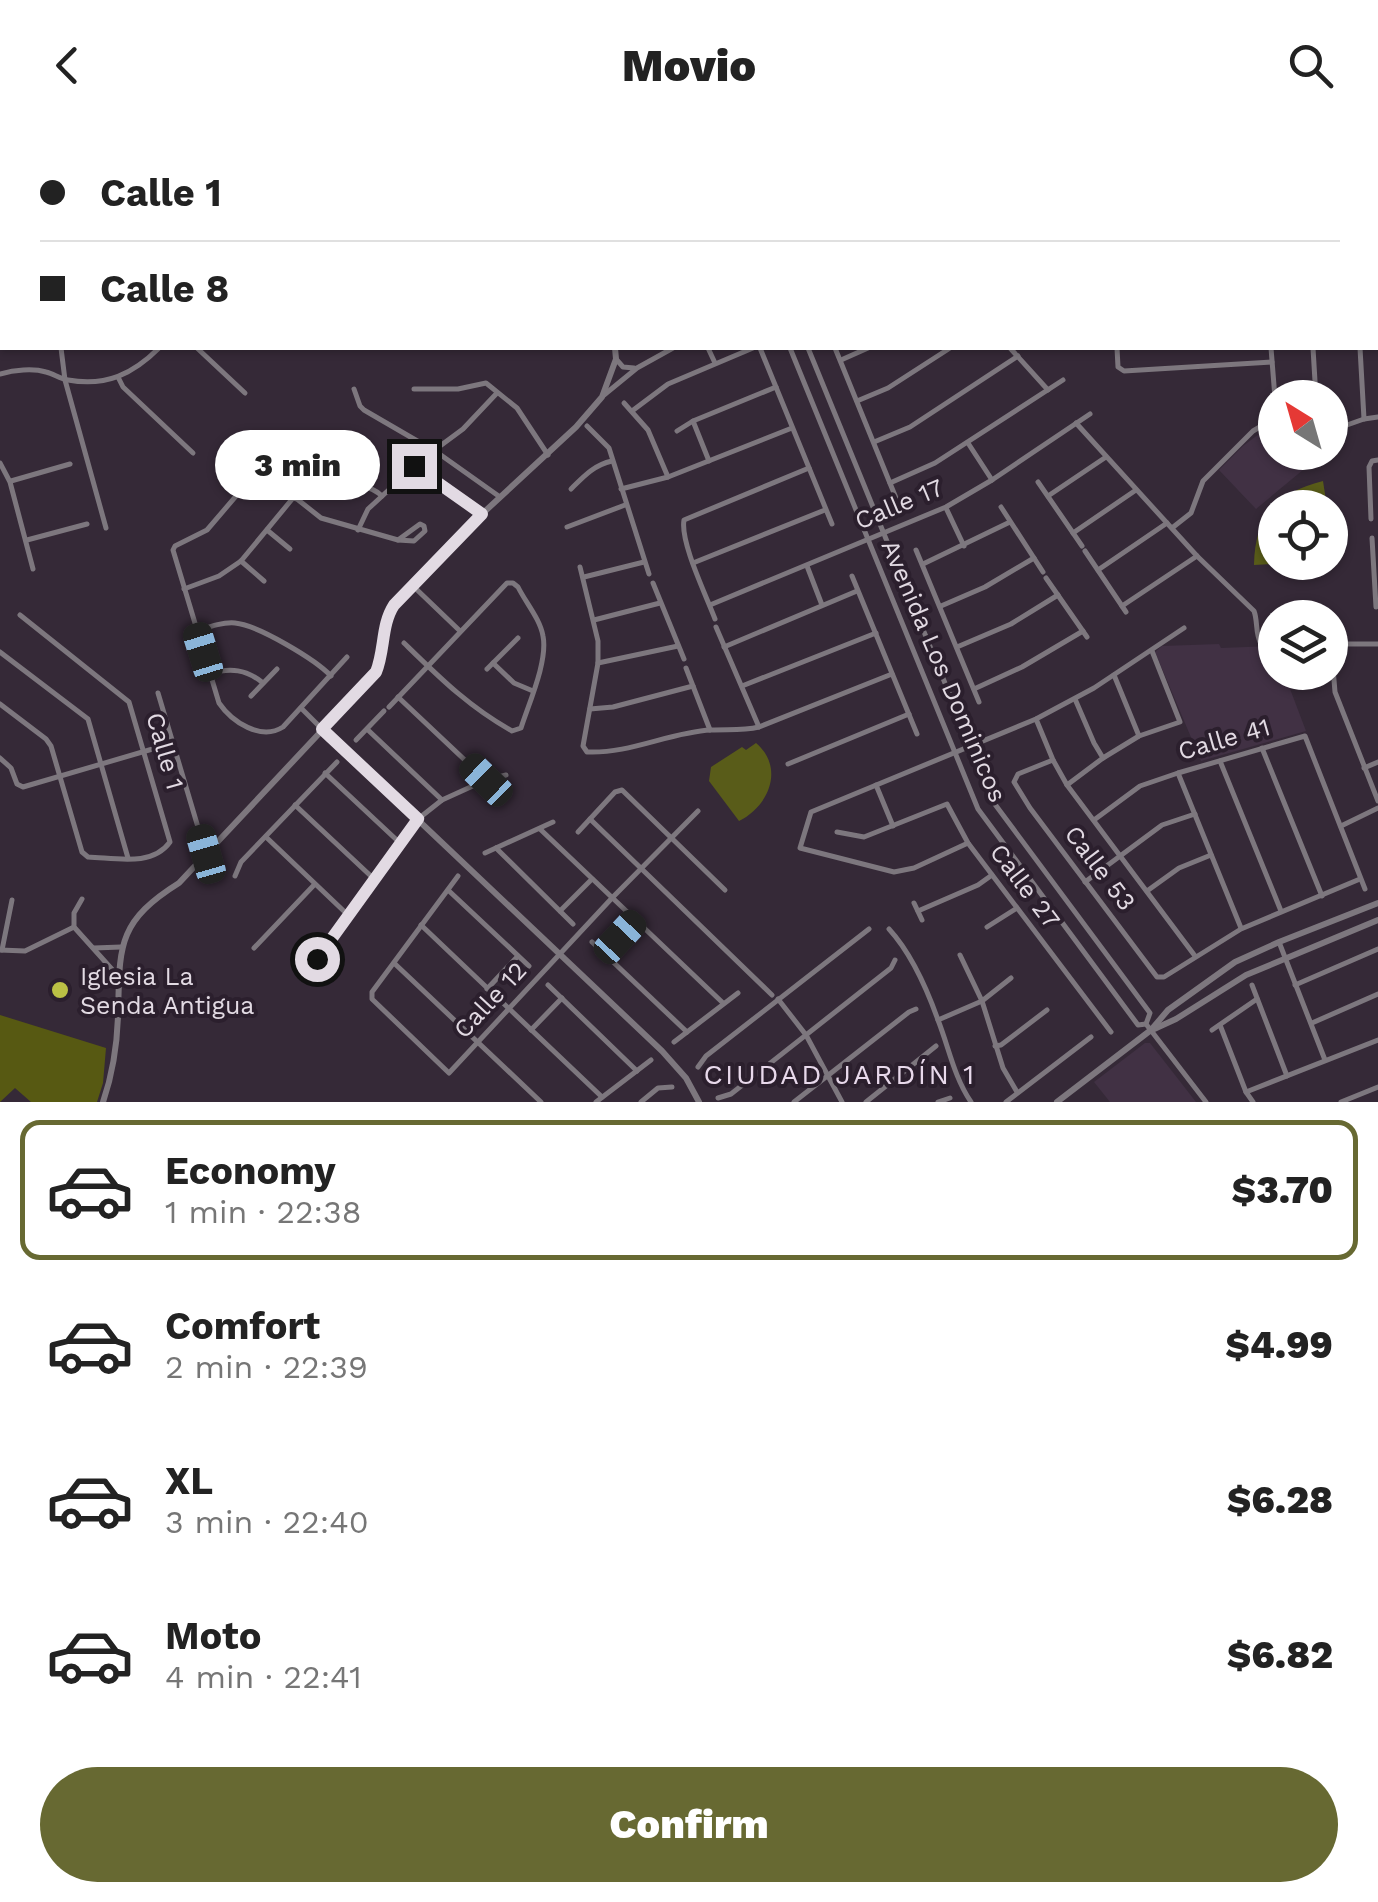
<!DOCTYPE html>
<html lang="en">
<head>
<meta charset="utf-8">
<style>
	body { margin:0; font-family:"Work Sans",sans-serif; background:#f2f2f2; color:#222; height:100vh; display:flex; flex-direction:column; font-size:38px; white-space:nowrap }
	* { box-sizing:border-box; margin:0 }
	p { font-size:32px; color:#767676 }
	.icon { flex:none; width:55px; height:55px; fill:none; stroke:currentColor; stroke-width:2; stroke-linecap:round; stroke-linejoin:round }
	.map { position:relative; height:972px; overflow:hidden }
	.drawer { display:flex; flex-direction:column; background:#fff; flex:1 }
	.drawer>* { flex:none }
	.guide { position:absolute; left:0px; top:0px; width:1380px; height:220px; box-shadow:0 2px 8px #0004; display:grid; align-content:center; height:220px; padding:0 40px; background:#fff }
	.needle { width:65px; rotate:323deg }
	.buttons { position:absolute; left:1258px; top:250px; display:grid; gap:20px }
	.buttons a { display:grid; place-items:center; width:90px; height:90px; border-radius:50%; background:#fff; box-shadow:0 2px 8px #0004; font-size:50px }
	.end { position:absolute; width:45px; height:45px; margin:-22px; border:12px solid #e2dae3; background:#111; box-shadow:0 0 0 5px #111 }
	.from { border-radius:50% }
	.bubble { position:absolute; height:70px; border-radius:35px; background:#fff; box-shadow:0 2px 8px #0004; font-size:32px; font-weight:800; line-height:70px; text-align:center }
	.car { position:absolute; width:30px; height:60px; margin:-30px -15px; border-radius:12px; box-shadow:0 0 8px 2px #0007; background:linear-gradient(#222 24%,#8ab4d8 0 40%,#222 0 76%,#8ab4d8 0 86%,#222 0) }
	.guide b { display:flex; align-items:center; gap:35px; height:95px; font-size:38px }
	.guide b+b { border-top:2px solid #e0e0e0 }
	.guide i { width:25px; height:25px; background:#222 }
	ul { padding:18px 0 0; list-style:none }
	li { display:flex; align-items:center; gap:30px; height:140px; margin:0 20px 15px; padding:0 20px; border:5px solid transparent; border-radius:20px }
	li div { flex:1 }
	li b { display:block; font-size:38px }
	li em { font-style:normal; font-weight:800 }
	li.current { border-color:#676932 }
	li>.icon { width:90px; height:90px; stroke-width:1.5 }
	.cta { display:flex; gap:20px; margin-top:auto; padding:20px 40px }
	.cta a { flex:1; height:115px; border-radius:60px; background:#676932; color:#fff; font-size:40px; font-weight:800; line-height:115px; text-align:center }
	header { display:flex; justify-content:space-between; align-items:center; height:130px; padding:0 40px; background:#fff; font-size:45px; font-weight:800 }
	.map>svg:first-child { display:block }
	.built { fill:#413144 }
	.green { fill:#595c19 }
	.forest { fill:#575912 }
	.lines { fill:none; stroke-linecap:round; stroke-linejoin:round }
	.minor { stroke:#7d777e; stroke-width:5 }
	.tertiary { stroke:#7d777e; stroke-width:6 }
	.route { stroke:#e2dae3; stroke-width:12 }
	.poi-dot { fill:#bbc045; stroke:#2b1f2d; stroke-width:4 }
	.labels { text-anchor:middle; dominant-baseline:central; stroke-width:8; stroke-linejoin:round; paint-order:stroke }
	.street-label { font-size:25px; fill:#e2dae3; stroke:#2b1f2d }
	.poi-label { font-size:25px; fill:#e2dae3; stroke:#2b1f2d; text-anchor:start }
	.neighbourhood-label { font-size:28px; letter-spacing:2.5px; fill:#e8d9eb; stroke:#2b1f2d }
</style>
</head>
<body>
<header><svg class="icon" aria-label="back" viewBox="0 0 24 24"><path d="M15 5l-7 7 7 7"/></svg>Movio<svg class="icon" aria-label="search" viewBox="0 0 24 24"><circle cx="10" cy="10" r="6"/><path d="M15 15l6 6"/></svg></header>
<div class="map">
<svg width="1378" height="972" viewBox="0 0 1378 972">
	<rect width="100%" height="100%" fill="#352937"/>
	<g class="built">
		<polygon points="1275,292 1275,322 1314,323 1315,330 1256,379 1219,340 1243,316"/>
		<polygon points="1219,514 1221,518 1274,516 1275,542 1284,543 1306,601 1201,631 1155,522 1162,516"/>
		<polygon points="1145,913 1150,913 1196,972 1110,972 1094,952"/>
	</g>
	<g class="green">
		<path d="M1323,351l4,26 -52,1v54l11,1 -32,2c1,-50 22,-72 69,-84z"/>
		<path d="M756,613c29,25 13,63 -17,78l-30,-40 2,-14 31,-20 4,3z"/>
	</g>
	<polygon class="forest" points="0,885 106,918 103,953 97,972 31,972 15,958 0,972"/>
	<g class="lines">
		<g class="minor">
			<polyline points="87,0 90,2"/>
			<polyline points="310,0 313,2"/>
			<polyline points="381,0 384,2"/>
			<polyline points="992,0 992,2"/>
			<polyline points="1019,0 1020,2"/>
			<polyline points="1224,0 1224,2"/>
			<polyline points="1300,0 1300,2"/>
			<polyline points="424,2 427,0"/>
			<polyline points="957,2 959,0"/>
			<polyline points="0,106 2,106"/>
			<polyline points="0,174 2,174"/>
			<polyline points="61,218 65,250 106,398"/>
			<polyline points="197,218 245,263"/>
			<polyline points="708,218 715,233"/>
			<polyline points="760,218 832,394"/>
			<polyline points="790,218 978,679 1138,895 1146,894 1206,972"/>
			<polyline points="808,218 994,673 1150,883 1146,894"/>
			<polyline points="835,218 896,368"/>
			<polyline points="1010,218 1048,260"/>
			<polyline points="1117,218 1118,237 1124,241 1272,232"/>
			<polyline points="1271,218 1275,268"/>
			<polyline points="1313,218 1316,268"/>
			<polyline points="1360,218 1364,289"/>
			<polyline points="616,229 623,237 634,238"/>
			<polyline points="841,230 868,218"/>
			<path d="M0,244c14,-4 33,-6 46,-2 8,2 14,7 22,8 38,7 65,-6 91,-32"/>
			<polyline points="118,247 123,257 193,323"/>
			<polyline points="354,259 360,276 364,280 438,323 500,367"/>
			<polyline points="414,259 458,259 486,253 517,278 548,325"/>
			<polyline points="604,265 637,238 673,218"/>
			<polyline points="857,271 888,258 950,218"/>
			<polyline points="624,273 648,300 668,347"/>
			<polyline points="632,281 668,254 753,218"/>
			<polyline points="693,291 709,331"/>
			<path d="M1076,293l121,133 57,55c4,10 1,23 7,33h14"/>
			<polyline points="587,296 609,318 649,444"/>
			<polyline points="677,301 693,291 776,257"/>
			<polyline points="1330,301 1364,289 1378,287"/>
			<polyline points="874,312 910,297 1018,226"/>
			<polyline points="968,313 992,350"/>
			<polyline points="436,319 463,299 497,263"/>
			<polyline points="0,333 10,352 33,439"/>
			<polyline points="414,336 482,384"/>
			<polyline points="11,351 70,334"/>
			<polyline points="1038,352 1082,416"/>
			<polyline points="890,353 935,333 1063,250"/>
			<path d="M571,359c13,-13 23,-24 41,-28"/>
			<polyline points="621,359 668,347 792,298"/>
			<polyline points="1048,366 1106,327"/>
			<polyline points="1001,377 1043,442"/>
			<polyline points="946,378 964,416"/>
			<polyline points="1371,389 1369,337 1372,331 1378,330"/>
			<polygon points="420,394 424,396 425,401 414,411 398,410"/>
			<polyline points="567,397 625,375"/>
			<polyline points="1172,398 1191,383 1203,351 1253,301 1275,288"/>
			<polyline points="267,400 290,419"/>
			<polyline points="358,400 368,379 431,321"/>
			<polyline points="1073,403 1136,360"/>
			<polyline points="1372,408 1376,477"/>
			<polyline points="27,410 87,394"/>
			<polyline points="916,420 979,572"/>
			<polyline points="1085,421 1126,482"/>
			<polyline points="241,431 264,451"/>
			<polyline points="693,433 825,380"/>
			<polyline points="923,434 1010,392"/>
			<polyline points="807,436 822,475"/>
			<path d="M580,437l18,74v22l-15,83 4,6c43,2 83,-20 124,-22 17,-1 31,1 48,-3l133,-53"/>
			<polyline points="1098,440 1167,393"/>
			<polyline points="852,446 917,604"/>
			<polyline points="584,447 644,432"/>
			<polyline points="1046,448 1087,507"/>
			<polyline points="653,453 684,529"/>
			<polyline points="412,455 460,501"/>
			<polyline points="184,459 219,446 241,431 293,368 297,369 321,388 398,410"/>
			<polyline points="710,475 946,377 992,350 1090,284"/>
			<polyline points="941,476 985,457 1034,428"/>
			<polyline points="1122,476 1197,426"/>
			<path d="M715,489c-9,-24 -35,-77 -31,-99l125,-52"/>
			<polyline points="594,490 660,473"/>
			<polyline points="716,497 759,597"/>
			<path d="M197,501c12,-4 25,-9 38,-8 23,2 81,37 96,53"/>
			<polyline points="1330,514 1378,514"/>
			<polyline points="1331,514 1335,562 1378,671"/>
			<polyline points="724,517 857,461"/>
			<polyline points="957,517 1011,494 1058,465"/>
			<polyline points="0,522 88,589 128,728"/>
			<path d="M347,527l-64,70c-22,14 -51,-5 -64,-24l-46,-153 2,-4 32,-16 71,-83 8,-5c20,0 36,23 53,34 14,9 30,8 43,20"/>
			<polyline points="493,533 514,553 533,561"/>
			<polyline points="598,533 678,516"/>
			<polyline points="686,538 710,600"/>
			<polyline points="487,539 518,508"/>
			<path d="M210,543c21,-5 36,-4 53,10"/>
			<polyline points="1114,545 1139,606"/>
			<polyline points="742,556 876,503"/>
			<polyline points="974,559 1022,537 1083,501"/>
			<polyline points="158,563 206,724"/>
			<polyline points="251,566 277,539"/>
			<polyline points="398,567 486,650"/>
			<polyline points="1075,569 1094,613 1103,628"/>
			<path d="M0,574l46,35 5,7 31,106 6,5c28,1 64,10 82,-15l-41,-140 -109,-87"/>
			<path d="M389,577l118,-124h6l5,4c8,16 22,32 25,49 5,25 -14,67 -22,92l-9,3c-43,-24 -72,-53 -108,-88"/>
			<polyline points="301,578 322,599"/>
			<polyline points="590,579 613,577 693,556"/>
			<polyline points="1036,589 1053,630 1067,655 1195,826"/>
			<polyline points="368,600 442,670"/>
			<polyline points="356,610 384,581"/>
			<polyline points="1262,618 1322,766"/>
			<polyline points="0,628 11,638 17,654 23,657 173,613"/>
			<polyline points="1053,630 1018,644 1014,652 1030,678 1157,847 1164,847 1241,799 1360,749"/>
			<polyline points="1220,631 1281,781"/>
			<polyline points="788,634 909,584"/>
			<polyline points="1364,638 1378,632"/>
			<polyline points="325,643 401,714"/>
			<polyline points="1178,643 1241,798"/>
			<polyline points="876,655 893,696"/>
			<polyline points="1067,655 1103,628 1139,606 1180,592 1152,521"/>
			<polyline points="295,675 374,749"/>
			<polyline points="590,689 772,865"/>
			<polyline points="1094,690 1140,656 1178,643 1305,606 1365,759"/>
			<polyline points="1341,696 1378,678"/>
			<polyline points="540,699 723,873"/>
			<polyline points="578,702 615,662 622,660 725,760"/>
			<polyline points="837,702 864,707 947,674 968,713 1111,902"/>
			<polyline points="266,707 349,786"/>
			<polyline points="968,713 914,738 894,742 800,718 811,682 1036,589 1094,558 1184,498"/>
			<polyline points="496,718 573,794"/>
			<polyline points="485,723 553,692"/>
			<polyline points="235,746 241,732 337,632"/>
			<polyline points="458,746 372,862 372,869 449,943 612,768 698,681"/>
			<polyline points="1085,752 1162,695 1195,684"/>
			<polyline points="448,760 529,836"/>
			<polyline points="1147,761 1179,738 1211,725"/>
			<polyline points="82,769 74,783 74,797 118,846"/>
			<polyline points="914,773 922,790"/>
			<polyline points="560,781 592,749"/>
			<polyline points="918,781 978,755 992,745"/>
			<polyline points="421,795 602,967"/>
			<polyline points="987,797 1017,778"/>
			<path d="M889,799c22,24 38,60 49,91 11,28 16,57 33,82"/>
			<polyline points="592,812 687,902"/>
			<polyline points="1279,812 1325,930"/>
			<polyline points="94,818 121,817"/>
			<polyline points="254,818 314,755"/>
			<polyline points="0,820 25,821 74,797"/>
			<polyline points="2,820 12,770"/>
			<polyline points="604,823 636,790"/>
			<polyline points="960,825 982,871 1003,938 1017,962"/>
			<polyline points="394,833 541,972"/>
			<polyline points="305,837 317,829 418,689 442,670 486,650 506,645"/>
			<polyline points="548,855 637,941"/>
			<polyline points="1252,855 1287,946"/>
			<polyline points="1295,855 1378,819"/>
			<polyline points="487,859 518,826"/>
			<polyline points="778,869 806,905 842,972"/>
			<polyline points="938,890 982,871 1011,848"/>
			<polyline points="1312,893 1378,864"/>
			<polyline points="1220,895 1246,962 1253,972"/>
			<polyline points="531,900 562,868"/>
			<polyline points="1212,900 1257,869"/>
			<polyline points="674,912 738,863"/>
			<polyline points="995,916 1001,915 1047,880"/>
			<polyline points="698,937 706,926 869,799"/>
			<polyline points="1246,962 1378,910"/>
			<polyline points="718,968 731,964 891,838 895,830"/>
			<polyline points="596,972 651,930"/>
			<polyline points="641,972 658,958 672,957"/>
			<polyline points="794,972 909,882 916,879"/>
			<polyline points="866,972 936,916"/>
			<polyline points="938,972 950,968"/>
			<polyline points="1006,972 1091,907"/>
			<polyline points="1341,972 1378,957"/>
		</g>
		<g class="tertiary">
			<polyline points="662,0 662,2"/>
			<polyline points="674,2 674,0"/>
			<polyline points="322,599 662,921 686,948 699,972"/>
			<polyline points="1152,900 1176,889 1246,845 1378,790"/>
			<path d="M103,972c9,-26 14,-58 15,-85 2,-69 -3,-94 61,-134l193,-206c14,-22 8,-49 21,-72l89,-91 94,-87 26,-30 14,-38 -1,-11"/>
			<polyline points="1057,972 1151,900 1168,880 1235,832 1279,812 1378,773"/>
		</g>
	</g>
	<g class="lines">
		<path class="route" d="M317,829l101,-140 -96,-90 54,-57c9,-22 5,-47 18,-67l88,-91 -68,-48"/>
	</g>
	<circle class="poi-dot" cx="60" cy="860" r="10"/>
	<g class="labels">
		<g class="street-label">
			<text transform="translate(899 374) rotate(-23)">Calle 17</text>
			<text transform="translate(944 541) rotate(67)">Avenida Los Dominicos</text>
			<text transform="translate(1224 609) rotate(-16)">Calle 41</text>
			<text transform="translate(165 621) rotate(74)">Calle 1</text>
			<text transform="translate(1100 738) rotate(53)">Calle 53</text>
			<text transform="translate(1025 756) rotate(53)">Calle 27</text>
			<text transform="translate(490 870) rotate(-47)">Calle 12</text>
		</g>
		<g class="poi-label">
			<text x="80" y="846">Iglesia La<tspan x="80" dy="29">Senda Antigua</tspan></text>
		</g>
		<g class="neighbourhood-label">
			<text x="840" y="944">CIUDAD JARDÍN 1</text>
		</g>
	</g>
</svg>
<div class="buttons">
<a><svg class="needle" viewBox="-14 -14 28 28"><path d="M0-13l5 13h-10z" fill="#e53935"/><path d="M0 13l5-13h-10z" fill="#767676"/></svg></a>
<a><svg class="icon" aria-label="locate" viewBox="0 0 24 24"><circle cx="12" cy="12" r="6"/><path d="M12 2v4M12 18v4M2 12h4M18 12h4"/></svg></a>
<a><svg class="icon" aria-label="layers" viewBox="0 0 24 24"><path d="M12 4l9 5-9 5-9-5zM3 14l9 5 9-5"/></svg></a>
</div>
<i class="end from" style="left:317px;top:829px"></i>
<i class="end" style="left:414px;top:336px"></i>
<div class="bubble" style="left:215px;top:300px;width:165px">3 min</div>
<i class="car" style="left:203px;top:522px;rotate:343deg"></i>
<i class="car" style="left:486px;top:650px;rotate:314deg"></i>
<i class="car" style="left:206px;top:724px;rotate:344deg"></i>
<i class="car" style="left:620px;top:807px;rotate:43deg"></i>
<div class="guide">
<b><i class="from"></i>Calle 1</b>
<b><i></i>Calle 8</b>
</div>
</div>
<section class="drawer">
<ul>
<li class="current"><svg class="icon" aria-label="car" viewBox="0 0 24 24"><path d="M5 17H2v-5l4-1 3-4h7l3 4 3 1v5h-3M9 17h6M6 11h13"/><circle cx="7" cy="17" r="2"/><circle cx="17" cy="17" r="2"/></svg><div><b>Economy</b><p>1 min · 22:38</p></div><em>$3.70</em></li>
<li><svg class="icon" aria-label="car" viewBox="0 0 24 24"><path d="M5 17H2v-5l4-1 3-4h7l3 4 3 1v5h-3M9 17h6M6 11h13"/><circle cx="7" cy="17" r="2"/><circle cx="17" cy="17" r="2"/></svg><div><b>Comfort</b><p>2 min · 22:39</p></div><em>$4.99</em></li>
<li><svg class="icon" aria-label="car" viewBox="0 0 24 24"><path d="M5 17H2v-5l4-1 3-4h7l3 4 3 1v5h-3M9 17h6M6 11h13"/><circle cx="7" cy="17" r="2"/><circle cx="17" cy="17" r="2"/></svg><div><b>XL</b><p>3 min · 22:40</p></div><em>$6.28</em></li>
<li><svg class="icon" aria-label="car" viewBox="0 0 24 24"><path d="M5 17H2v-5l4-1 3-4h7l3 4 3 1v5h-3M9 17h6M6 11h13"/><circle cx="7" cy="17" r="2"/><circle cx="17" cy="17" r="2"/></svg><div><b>Moto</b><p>4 min · 22:41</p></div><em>$6.82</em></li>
</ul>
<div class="cta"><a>Confirm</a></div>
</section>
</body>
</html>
